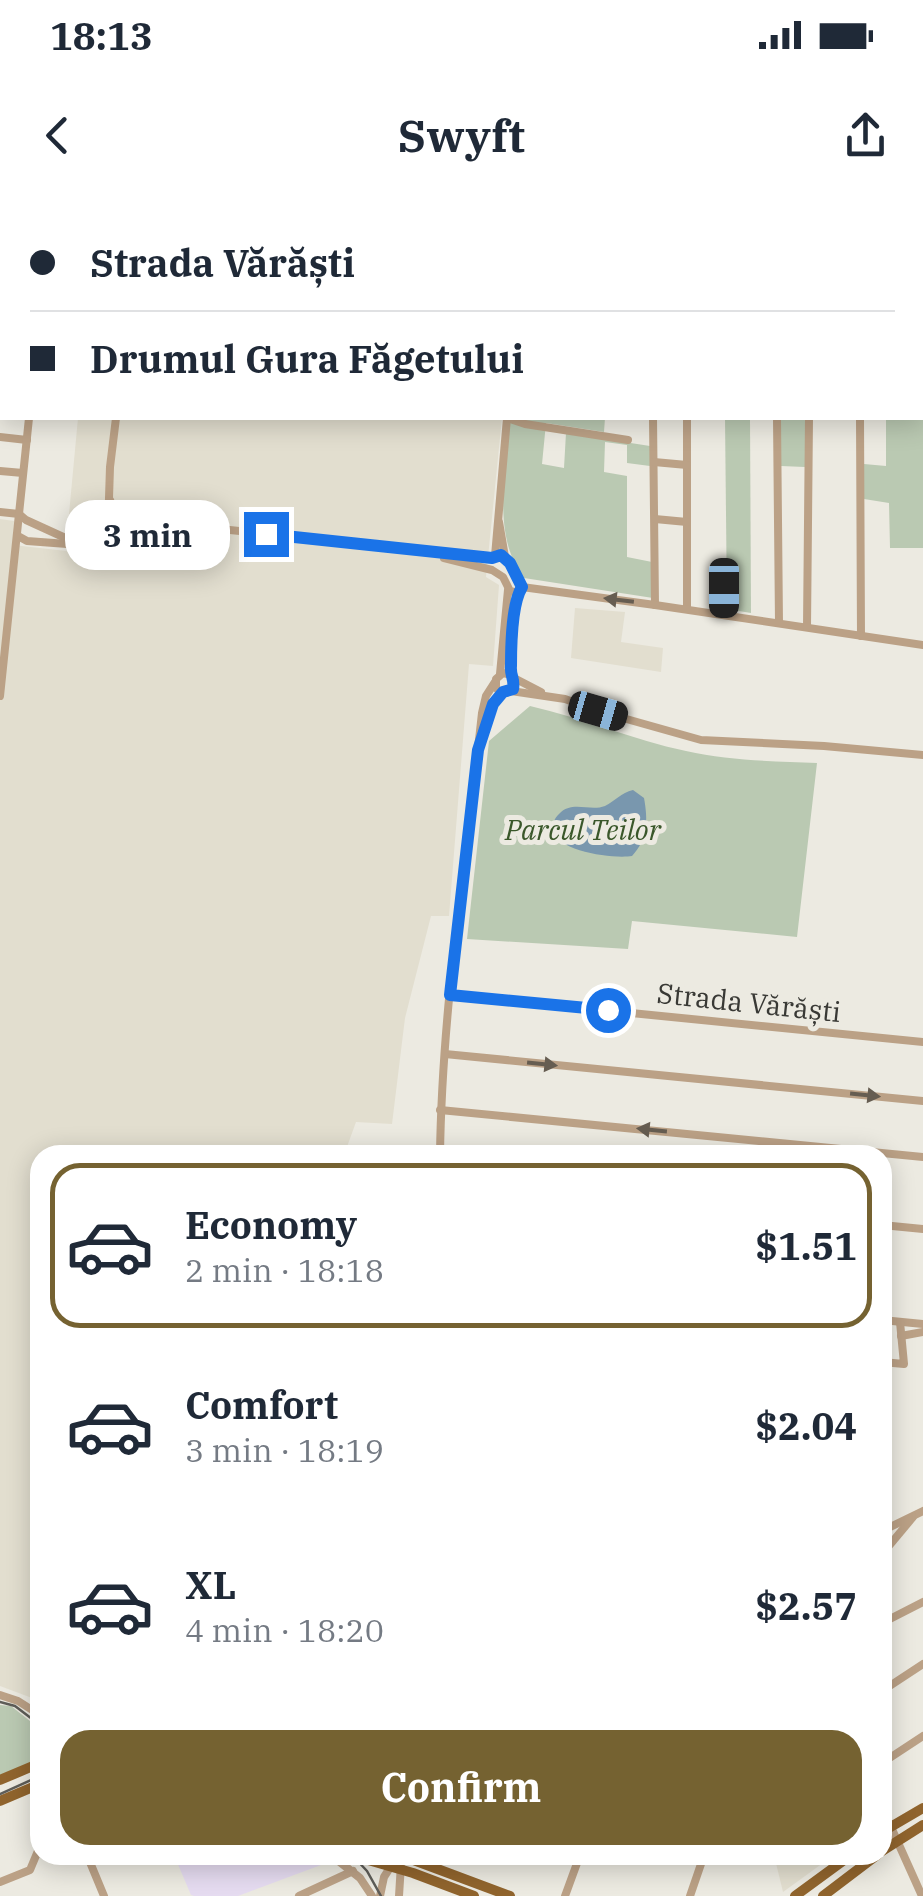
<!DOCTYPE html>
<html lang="en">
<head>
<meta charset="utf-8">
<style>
	body { margin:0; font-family:"IBM Plex Serif",serif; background:#f6f6f7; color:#1f2937; height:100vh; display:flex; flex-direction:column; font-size:38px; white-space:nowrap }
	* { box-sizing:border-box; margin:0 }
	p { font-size:32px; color:#747a83 }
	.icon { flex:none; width:55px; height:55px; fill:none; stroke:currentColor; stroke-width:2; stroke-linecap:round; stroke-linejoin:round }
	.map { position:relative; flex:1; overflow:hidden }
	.sheet { position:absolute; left:30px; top:945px; width:862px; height:720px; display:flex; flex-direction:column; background:#fff; border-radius:30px; box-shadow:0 5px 25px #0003 }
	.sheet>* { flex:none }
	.banner { position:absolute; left:0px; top:0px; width:925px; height:220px; box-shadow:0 5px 25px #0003; display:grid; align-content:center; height:220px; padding:0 30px; background:#fff }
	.end { position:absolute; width:45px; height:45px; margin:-22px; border:12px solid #1a73e8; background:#fff; box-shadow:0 0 0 5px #fff }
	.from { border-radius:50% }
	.bubble { position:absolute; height:70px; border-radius:30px; background:#fff; box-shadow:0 5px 25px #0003; font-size:32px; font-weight:800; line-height:70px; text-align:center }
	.car { position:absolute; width:30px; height:60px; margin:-30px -15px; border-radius:12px; box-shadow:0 0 8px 2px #0007; background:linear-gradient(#222 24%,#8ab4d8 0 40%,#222 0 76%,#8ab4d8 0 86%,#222 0) }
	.banner b { display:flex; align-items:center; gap:35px; height:95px; font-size:38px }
	.banner b+b { border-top:2px solid #e0e1e3 }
	.banner i { width:25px; height:25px; background:#1f2937 }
	ul { padding:18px 0 0; list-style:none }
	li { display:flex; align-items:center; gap:30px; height:165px; margin:0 20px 15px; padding:0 10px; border:5px solid transparent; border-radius:30px }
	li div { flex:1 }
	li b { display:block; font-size:38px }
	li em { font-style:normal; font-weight:800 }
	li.on { border-color:#756231 }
	li>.icon { width:90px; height:90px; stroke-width:1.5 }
	.button { display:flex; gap:20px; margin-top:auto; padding:20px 30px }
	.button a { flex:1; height:115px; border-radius:30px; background:#756231; color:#fff; font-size:40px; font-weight:800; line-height:115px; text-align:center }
	.status { display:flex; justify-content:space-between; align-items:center; height:70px; padding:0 50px; background:#fff; direction:ltr }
	.status svg { height:28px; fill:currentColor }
	header { display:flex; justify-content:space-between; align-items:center; height:130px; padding:0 30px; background:#fff; font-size:45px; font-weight:800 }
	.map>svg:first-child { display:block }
	.built { fill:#e2decf }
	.education { fill:#e5dbf0 }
	.green { fill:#bac9b2 }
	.water { fill:#7997ae }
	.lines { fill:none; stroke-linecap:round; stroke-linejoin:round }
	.minor { stroke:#bba186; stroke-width:8 }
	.major { stroke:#90642d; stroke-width:10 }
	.tram { stroke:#5e5d58; stroke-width:2.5 }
	.oneway { fill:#665d51 }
	.route { stroke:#1a73e8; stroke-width:12 }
	.labels { text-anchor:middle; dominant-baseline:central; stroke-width:10; stroke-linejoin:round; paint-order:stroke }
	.park-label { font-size:28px; font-style:italic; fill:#3a572a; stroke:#eceae1 }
	.street-label { font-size:28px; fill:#393935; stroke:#eceae1 }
</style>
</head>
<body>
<div class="status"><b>18:13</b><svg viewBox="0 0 49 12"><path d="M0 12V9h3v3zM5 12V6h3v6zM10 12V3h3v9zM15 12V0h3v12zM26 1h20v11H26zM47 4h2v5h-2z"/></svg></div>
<header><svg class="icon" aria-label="back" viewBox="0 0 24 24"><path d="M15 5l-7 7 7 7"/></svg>Swyft<svg class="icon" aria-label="share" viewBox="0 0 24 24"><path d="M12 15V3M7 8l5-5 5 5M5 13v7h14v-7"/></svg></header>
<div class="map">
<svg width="923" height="1696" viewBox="0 0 923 1696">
	<rect width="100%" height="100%" fill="#eceae1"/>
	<g class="built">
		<polygon points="78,218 502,218 486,377 499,385 493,466 469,464 449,716 431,716 405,818 392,924 356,922 344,955 40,955 40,1501 0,1486 0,319 14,321 13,345 93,354 95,321 69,314"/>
		<polygon points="575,408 625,412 621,442 663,448 661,472 571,458"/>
		<polygon points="774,1655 834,1655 783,1692"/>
	</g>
	<polygon class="education" points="174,1655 296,1655 321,1665 238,1696 194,1696 191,1695"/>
	<g class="green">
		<polygon points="172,0 467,0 467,2 173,2"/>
		<polygon points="923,162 923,348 890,348 889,303 864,299 864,264 886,266 886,218 922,218"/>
		<path d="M510,218h95l-1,14 -58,-9 -4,41 22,4 2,-35 84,13v20l-23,-3v-18l-22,-3 -1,30 23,4v81l25,5 1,36 -129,-20c-33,-42 -18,-110 -14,-160z"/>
		<polygon points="725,218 750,218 751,413 727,409"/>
		<polygon points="781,218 806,218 805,267 781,266"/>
		<path d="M530,506c53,12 103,34 156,45 43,10 88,10 131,12l-20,174 -165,-16 -4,28 -161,-10 22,-198z"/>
		<polygon points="0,1505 11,1506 40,1529 40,1558 0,1576"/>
	</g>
	<path class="water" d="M633,590l11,8c4,22 4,41 -12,58 -18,3 -76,-4 -79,-27 0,-6 1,-10 6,-15 13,-14 31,-2 46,-8 10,-5 16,-13 28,-16z"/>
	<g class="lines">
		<g class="minor">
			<polyline points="51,2 52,0"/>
			<polyline points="139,2 139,0"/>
			<polyline points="523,2 523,0"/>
			<polyline points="0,5 2,5"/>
			<polyline points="0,67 2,67"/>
			<polyline points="0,122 2,122"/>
			<polyline points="922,155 923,155"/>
			<polyline points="0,177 2,178"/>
			<polyline points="507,218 525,224 628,240"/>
			<polyline points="653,218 655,405"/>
			<polyline points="687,218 687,409"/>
			<polyline points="777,218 779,423"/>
			<polyline points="860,218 861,436"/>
			<polyline points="0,237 27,240"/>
			<polyline points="654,262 687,265"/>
			<polyline points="0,271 23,273"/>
			<polyline points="110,300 119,324 125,329"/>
			<polyline points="0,312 19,314"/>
			<polyline points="19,314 26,320 72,341"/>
			<polyline points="655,319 687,322"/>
			<polyline points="499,322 505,357 516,373 522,387 516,400 511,467 514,486 508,492 500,492 496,488 496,479 503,473 511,475"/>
			<polyline points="125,329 166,325 192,326 492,358"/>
			<polyline points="18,336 27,341 94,346 120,343 164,329"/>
			<polyline points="102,344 108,329 110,267 116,218"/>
			<polyline points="495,356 507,218"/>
			<polyline points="444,358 492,370 503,377 510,391 518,393"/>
			<polyline points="724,362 724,415"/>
			<polyline points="522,387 655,405 923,445"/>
			<polyline points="807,427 809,218"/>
			<polyline points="500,474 508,390"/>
			<polyline points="514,478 541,492"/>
			<polyline points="511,491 565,499 598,511 701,540 824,546 923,555"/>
			<polyline points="0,496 29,218"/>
			<polyline points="485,526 493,505 503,493"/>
			<polyline points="450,795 923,842"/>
			<polyline points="445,854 923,901"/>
			<polyline points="440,910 923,957"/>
			<path d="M440,955c2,-148 26,-295 42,-442l4,-17 9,-14"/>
			<polyline points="882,1025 923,1029"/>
			<polyline points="882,1120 923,1124"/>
			<polyline points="901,1136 923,1132"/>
			<polyline points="882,1162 904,1164 900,1122"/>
			<polyline points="882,1331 923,1311"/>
			<polyline points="883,1353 913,1317"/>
			<polyline points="882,1423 923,1402"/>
			<polyline points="882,1491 923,1464"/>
			<polyline points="0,1495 18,1501 40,1515"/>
			<polyline points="882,1563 923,1536"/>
			<polyline points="882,1607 922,1696"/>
			<polyline points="87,1655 104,1696"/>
			<polyline points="331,1655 360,1678 372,1696"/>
			<polyline points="0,1682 30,1670 40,1646"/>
			<polyline points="299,1696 353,1671"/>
			<polyline points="380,1696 384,1677 391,1666"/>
			<polyline points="399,1696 401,1664"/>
			<polyline points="565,1696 580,1655"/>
			<polyline points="690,1696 701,1664 697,1655"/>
		</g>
		<g class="major">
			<polyline points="0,1580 40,1563"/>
			<polyline points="0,1601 40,1584"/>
			<polyline points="882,1632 923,1608"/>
			<polyline points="882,1651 923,1625"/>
			<polyline points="351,1655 413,1673 474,1696"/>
			<polyline points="400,1655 510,1696"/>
			<polyline points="795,1696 851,1655"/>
			<polyline points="823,1696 877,1655"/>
		</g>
		<g class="tram">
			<polyline points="0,1502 15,1506 40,1525"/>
			<polyline points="0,1594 40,1576"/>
			<polyline points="352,1655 367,1671 381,1696"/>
		</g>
	</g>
	<defs><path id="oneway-solid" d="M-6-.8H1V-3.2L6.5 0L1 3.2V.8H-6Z" transform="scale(2.5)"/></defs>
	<g class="oneway">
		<use href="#oneway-solid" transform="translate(619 400) rotate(-173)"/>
		<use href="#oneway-solid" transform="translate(542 864) rotate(6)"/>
		<use href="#oneway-solid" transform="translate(865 895) rotate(6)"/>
		<use href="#oneway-solid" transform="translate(652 930) rotate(-174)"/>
	</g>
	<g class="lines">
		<path class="route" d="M266,334l226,24 9,-3 9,8 12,24c-10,16 -11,59 -11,79 -1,10 4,13 2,23l-10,3 -10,12 -15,46 -28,245 158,15"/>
	</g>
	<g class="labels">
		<g class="park-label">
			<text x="583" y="629">Parcul Teilor</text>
		</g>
		<g class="street-label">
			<text transform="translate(749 802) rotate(6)">Strada Vărăști</text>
		</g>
	</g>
</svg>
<i class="end from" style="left:608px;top:810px"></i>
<i class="end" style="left:266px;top:334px"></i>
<div class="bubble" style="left:65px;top:300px;width:165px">3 min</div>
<i class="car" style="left:724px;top:388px;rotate:180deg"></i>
<i class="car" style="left:598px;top:511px;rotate:106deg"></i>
<div class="banner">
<b><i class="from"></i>Strada Vărăști</b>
<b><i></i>Drumul Gura Făgetului</b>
</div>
<section class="sheet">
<ul>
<li class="on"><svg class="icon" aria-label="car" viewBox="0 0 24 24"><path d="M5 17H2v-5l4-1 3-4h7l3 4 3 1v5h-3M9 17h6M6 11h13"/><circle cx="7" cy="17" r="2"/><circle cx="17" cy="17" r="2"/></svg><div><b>Economy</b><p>2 min · 18:18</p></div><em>$1.51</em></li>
<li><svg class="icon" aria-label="car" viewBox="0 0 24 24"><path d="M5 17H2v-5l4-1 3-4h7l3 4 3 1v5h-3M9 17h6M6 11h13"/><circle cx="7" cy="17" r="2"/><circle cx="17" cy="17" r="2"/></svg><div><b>Comfort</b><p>3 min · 18:19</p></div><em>$2.04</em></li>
<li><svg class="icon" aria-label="car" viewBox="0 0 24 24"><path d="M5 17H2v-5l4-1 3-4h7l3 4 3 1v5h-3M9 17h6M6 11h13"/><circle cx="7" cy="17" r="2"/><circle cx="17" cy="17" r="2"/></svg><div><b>XL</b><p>4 min · 18:20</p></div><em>$2.57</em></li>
</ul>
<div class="button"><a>Confirm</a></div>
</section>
</div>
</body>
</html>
